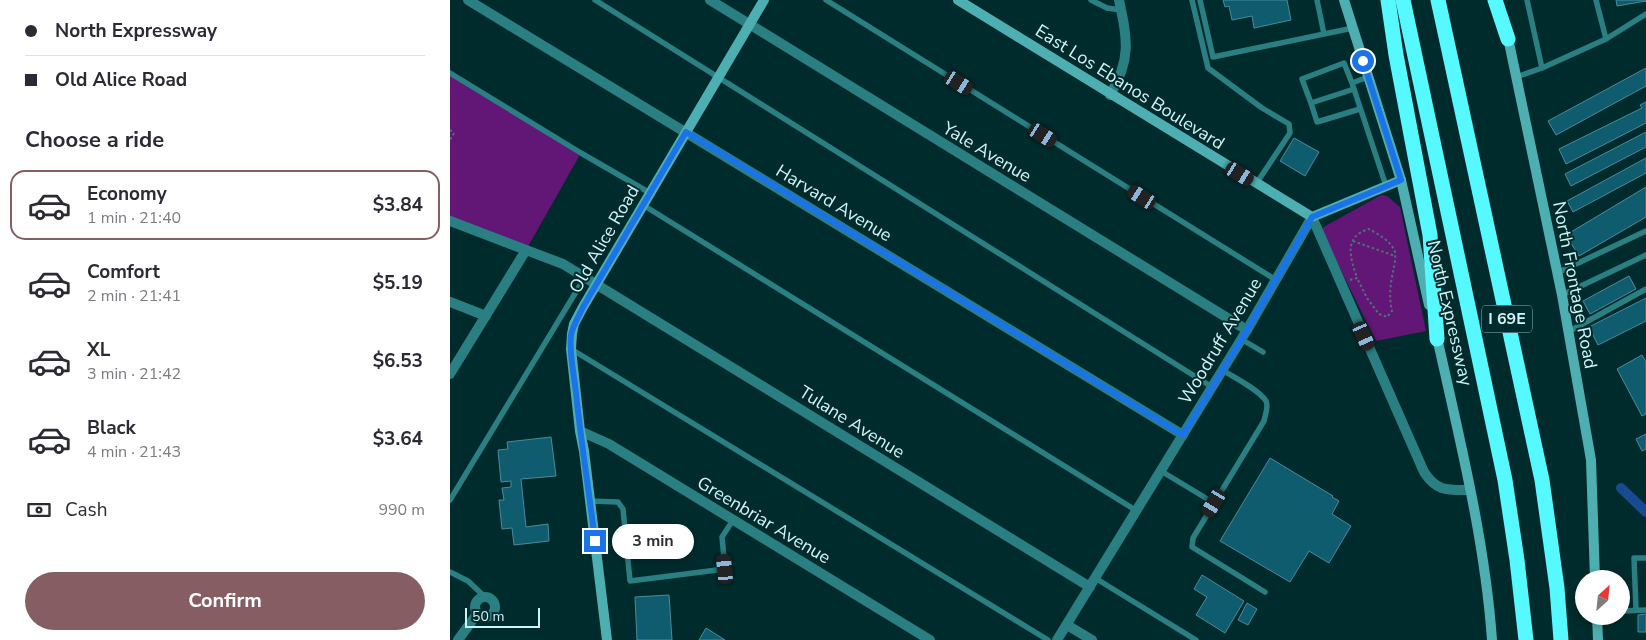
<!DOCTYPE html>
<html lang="en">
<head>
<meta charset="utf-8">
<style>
	body { margin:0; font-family:"Nunito Sans",sans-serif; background:#f7f7f7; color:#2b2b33; height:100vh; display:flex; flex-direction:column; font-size:19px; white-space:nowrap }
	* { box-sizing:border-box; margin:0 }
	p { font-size:16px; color:#7c7c81 }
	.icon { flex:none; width:28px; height:28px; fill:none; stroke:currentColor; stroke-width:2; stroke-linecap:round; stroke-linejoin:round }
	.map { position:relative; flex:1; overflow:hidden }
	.sheet { display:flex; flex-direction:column; background:#fff; width:450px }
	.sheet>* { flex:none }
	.guide { display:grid; align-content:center; height:110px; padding:0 25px; background:#fff }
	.needle { width:32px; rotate:27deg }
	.buttons { position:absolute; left:1125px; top:570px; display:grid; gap:10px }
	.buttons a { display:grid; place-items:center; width:55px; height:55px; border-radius:50%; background:#fff; box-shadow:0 2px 8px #0003; font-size:25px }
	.scale { position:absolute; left:15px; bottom:12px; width:75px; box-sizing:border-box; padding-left:5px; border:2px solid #d1f5f6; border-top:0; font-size:14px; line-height:18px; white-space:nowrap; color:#d1f5f6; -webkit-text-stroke:4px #002b2c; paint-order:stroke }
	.end { position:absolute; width:22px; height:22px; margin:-11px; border:6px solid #1a73e8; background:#fff; box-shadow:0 0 0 2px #fff }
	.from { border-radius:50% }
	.bubble { position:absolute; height:35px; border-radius:18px; background:#fff; box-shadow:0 2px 8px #0003; font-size:16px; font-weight:700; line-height:35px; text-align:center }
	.car { position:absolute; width:15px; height:30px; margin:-15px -8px; border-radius:6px; box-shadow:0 0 4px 1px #0007; background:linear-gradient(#222 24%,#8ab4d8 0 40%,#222 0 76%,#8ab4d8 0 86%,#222 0) }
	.guide b { display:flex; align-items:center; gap:18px; height:48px; font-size:19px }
	.guide b+b { border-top:1px solid #e1e1e2 }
	.guide i { width:12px; height:12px; background:#2b2b33 }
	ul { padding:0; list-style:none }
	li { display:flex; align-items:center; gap:15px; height:70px; margin:0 10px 8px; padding:0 15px; border:2px solid transparent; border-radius:15px }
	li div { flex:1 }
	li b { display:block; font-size:19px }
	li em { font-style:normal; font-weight:700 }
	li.on { border-color:#865d63 }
	li>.icon { width:45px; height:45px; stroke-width:1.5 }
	h2 { padding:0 25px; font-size:22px; line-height:60px }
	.pay { display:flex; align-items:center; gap:12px; height:55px; padding:0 25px; font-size:19px }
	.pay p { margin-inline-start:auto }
	.cta { display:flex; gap:10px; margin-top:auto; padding:10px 25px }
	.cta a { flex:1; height:58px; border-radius:30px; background:#865d63; color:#fff; font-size:20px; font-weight:700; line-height:58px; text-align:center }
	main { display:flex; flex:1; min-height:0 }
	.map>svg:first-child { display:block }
	.green { fill:#621675 }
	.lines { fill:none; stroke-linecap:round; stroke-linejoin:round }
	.canal { stroke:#184a91; stroke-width:10 }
	.building { fill:#0f5c6e; stroke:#478b9e }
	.path { stroke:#4b7374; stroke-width:2; stroke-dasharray:2.5 2.5; stroke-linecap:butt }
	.lane { stroke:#2a7f82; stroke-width:5.5 }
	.street { stroke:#2a7f82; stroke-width:10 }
	.secondary { stroke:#4eafb2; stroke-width:10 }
	.highway { stroke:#56f9ff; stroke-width:15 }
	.route { stroke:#1a73e8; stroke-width:6 }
	.labels { text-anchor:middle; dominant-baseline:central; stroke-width:4; stroke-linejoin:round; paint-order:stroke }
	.shield { fill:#002b2c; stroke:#92b8b9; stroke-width:1 }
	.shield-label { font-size:16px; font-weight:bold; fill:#d1f5f6 }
	.street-label { font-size:18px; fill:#d1f5f6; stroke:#002b2c }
</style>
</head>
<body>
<main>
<section class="sheet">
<div class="guide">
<b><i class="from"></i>North Expressway</b>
<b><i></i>Old Alice Road</b>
</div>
<h2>Choose a ride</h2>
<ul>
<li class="on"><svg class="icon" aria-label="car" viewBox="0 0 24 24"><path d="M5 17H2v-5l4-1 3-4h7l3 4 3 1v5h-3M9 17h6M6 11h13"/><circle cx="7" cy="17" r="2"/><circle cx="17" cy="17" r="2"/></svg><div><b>Economy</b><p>1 min · 21:40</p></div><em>$3.84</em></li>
<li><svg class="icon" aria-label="car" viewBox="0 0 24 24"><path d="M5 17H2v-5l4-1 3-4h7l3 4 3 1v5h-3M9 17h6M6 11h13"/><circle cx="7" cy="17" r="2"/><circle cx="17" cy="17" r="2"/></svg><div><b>Comfort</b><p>2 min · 21:41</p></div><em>$5.19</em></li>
<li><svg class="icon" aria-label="car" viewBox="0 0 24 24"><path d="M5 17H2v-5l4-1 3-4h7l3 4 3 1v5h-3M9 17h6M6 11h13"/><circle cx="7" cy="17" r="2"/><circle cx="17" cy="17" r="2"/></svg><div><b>XL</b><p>3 min · 21:42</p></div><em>$6.53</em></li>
<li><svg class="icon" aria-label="car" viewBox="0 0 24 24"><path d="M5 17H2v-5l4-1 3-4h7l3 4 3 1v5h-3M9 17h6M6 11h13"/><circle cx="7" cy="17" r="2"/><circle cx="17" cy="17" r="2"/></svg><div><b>Black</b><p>4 min · 21:43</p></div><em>$3.64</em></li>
</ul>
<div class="pay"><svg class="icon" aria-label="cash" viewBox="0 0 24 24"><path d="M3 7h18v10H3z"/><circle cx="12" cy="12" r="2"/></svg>Cash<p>990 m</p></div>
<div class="cta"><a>Confirm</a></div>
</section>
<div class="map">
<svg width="1196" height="640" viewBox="0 0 1196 640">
	<rect width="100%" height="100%" fill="#002b2c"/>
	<g class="green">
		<polygon points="0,73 131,153 76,250 0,221"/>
		<polygon points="931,195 937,196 950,207 976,331 926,341 879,246 872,228"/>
	</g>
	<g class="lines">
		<polyline class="canal" points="1171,488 1196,512"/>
	</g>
	<g class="building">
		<polygon points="773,0 837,0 841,20 804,28 802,16 782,20 779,6 775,7"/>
		<polygon points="1166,0 1196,0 1196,1 1167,6"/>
		<polygon points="1196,68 1196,86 1106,135 1098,121"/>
		<polygon points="1196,102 1196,123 1116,164 1109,149 1192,108 1190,105"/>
		<polygon points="1196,132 1196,147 1121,186 1115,174"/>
		<polygon points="844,138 869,152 855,176 830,161"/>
		<polygon points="1196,158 1196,173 1123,212 1117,201"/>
		<polygon points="1196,187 1196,217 1129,256 1116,235"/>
		<polygon points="159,234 163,236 160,242 156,239"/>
		<polygon points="1179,276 1186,289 1140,314 1133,301"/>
		<polygon points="1196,298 1196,321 1148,345 1139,327"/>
		<polygon points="1192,355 1196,362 1196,414 1192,416 1167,369"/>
		<polygon points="1196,434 1196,449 1192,451 1186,439"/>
		<polygon points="101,437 106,476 71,479 76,527 98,524 99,541 64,545 62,528 52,529 49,500 54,500 52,488 61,487 61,481 51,482 48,450 58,449 57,442"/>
		<polygon points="820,458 883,496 882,497 889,501 882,514 901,526 879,563 859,551 840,582 770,541"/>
		<polygon points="752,575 794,601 775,633 746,615 757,597 744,589"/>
		<polygon points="219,595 222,640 187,640 185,597"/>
		<polygon points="797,603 807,609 798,625 788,620"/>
		<polygon points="1196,614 1196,632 1188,632 1188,615"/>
		<polygon points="256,628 275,640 249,640"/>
	</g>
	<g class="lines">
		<g class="path">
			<polyline points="0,130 4,133 0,140"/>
			<polyline points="903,241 945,256"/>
			<path d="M900,280l7,-2c-6,-19 -15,-41 12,-49 9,5 23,13 26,23 1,7 -1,14 -2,20 -3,13 -4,26 -1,39l-5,6 -8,-3 -12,-16 -10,-20"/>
		</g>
		<g class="lane">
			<polyline points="145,0 762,387"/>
			<polyline points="376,0 826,280"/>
			<polyline points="641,0 657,8 671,10"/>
			<polyline points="742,0 758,68 812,108 839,124 840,133 806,184"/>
			<polyline points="750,0 763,57 903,28"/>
			<polyline points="867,0 874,34"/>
			<polyline points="1077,0 1092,68 1156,39 1146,0"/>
			<polyline points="1156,39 1196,14"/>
			<polyline points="0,73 131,153 200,193"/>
			<polyline points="1066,77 1092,68"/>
			<polyline points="902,83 904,89 861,103 852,79 894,63 902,83 918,77"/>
			<polyline points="904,89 936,186"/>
			<polyline points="861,103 867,122 910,109"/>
			<polyline points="193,205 687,511"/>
			<polyline points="1107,273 1196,231"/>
			<polyline points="1112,295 1196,255"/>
			<polyline points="1118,332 1196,289"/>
			<polyline points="791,339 813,352"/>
			<polyline points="121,349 598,640"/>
			<path d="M772,370c12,7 37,20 44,31 3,6 -1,14 -2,20l-71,117 -1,9 73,45"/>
			<polyline points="711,471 764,503"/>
			<polyline points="0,500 135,277"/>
			<polyline points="140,501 168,502 173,509 180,581 275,569 272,537 283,520"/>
			<polyline points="0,572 18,581 35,597"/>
			<polyline points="645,578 746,640"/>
			<polyline points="1186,610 1184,558 1196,558"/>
			<polyline points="1171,611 1196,610"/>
		</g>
		<g class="street">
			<polyline points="18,0 733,435"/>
			<polyline points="260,0 797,330"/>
			<path d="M660,95c22,-36 17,-57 9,-95"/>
			<path d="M862,217l112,255c13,20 24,18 46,18"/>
			<polyline points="0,221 113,264 640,587"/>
			<polyline points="0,302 36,316"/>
			<polyline points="0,374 76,250"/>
			<polyline points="130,431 159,444 480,640"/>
			<circle cx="35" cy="607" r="10"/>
			<polyline points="617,625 642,640"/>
			<polyline points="8,640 27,614"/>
			<polyline points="607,640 797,330 862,217"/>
		</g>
		<g class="secondary">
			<polyline points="508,0 862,217 951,180"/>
			<polyline points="894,0 951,180 979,305"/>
			<polyline points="1057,33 1112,295 1141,460 1145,579"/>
			<path d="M986,333c22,99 49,206 56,307"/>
			<polyline points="1147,616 1148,640"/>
			<polyline points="157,640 134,451 130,431 121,349 122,334 124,324 133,307 314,0"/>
		</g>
		<g class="highway">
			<polyline points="938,0 946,55 980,235 987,339"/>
			<polyline points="953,0 1055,480 1067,560 1076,640"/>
			<polyline points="988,0 1092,480 1107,588 1111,640"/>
			<polyline points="1045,0 1058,39"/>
		</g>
	</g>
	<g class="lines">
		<path class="route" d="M145,541c-6,-50 -14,-99 -19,-148 -2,-19 -7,-39 -5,-58 2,-10 8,-19 12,-28l103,-175 497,303 64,-105 65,-113 89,-37 -38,-119"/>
	</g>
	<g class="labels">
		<rect class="shield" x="1032" y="305.5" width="50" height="27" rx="4"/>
		<g class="shield-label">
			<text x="1057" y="319">I 69E</text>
		</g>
		<g class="street-label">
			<text transform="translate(680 87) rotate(32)">East Los Ebanos Boulevard</text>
			<text transform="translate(537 152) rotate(31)">Yale Avenue</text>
			<text transform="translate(384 203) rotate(31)">Harvard Avenue</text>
			<text transform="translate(154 239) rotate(-60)">Old Alice Road</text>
			<text transform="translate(1125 285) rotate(79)">North Frontage Road</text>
			<text transform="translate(1000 313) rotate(77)">North Expressway</text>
			<text transform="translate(770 341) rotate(-59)">Woodruff Avenue</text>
			<text transform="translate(402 422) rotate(32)">Tulane Avenue</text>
			<text transform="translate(314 520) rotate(31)">Greenbriar Avenue</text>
		</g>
	</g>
</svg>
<div class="buttons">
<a><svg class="needle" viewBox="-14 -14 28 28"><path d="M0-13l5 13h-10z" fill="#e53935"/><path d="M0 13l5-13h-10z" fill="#7c7c81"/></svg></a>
</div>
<div class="scale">50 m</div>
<i class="end from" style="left:913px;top:61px"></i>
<i class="end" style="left:145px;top:541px"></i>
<div class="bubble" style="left:162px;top:524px;width:82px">3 min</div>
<i class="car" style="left:509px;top:83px;rotate:122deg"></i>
<i class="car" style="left:593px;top:135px;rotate:122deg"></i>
<i class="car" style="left:790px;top:174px;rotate:121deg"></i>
<i class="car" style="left:692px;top:197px;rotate:302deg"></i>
<i class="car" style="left:914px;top:336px;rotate:156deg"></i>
<i class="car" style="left:764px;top:503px;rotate:211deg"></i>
<i class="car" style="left:275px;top:569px;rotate:354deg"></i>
</div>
</main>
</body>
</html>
